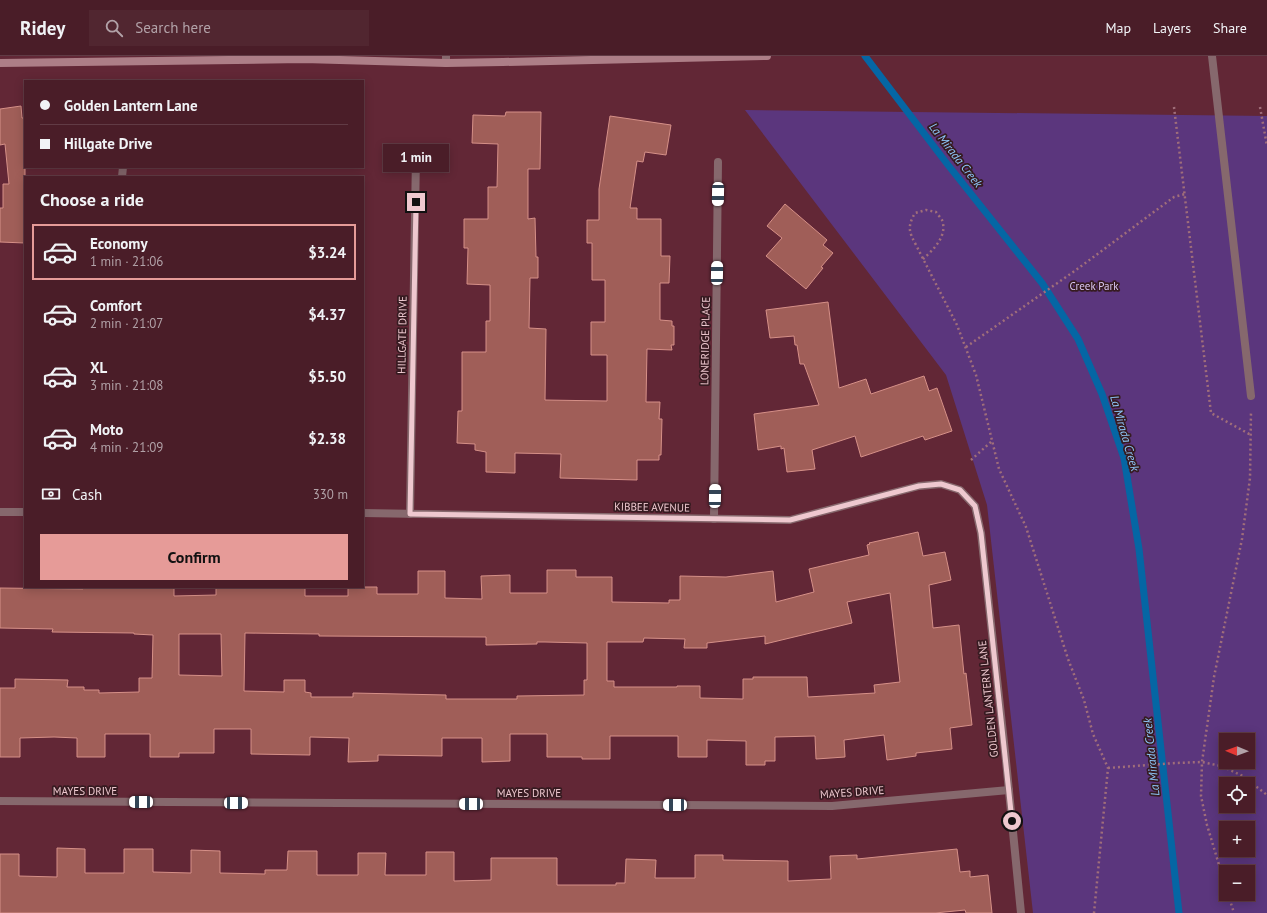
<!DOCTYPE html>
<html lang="en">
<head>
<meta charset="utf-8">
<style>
	body { margin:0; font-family:"PT Sans",sans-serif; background:#512630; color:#f1f3f6; height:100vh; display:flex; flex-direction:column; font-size:15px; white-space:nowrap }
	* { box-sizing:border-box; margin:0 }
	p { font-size:13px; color:#b2a2a8 }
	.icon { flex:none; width:22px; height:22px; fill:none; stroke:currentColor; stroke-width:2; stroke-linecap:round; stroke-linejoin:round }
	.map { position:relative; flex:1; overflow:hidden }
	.drawer { position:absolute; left:24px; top:120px; width:340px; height:412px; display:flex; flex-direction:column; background:#4a1d28; border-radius:0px; box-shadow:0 2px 10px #0003,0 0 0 1px #613b45 }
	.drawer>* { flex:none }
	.guide { position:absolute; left:24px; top:24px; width:340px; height:88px; border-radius:0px; box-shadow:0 2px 10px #0003,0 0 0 1px #613b45; display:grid; align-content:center; height:88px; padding:0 16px; background:#4a1d28 }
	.needle { width:26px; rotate:271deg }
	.buttons { position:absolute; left:1219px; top:677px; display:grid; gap:8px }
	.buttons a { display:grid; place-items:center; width:36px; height:36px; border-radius:0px; background:#4a1d28; box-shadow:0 2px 10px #0003,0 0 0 1px #613b45; font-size:20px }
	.end { position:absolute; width:18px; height:18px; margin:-9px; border:5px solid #eec8cf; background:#111; box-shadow:0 0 0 2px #111 }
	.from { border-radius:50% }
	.bubble { position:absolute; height:28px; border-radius:0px; background:#4a1d28; box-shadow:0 2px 10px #0003,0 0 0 1px #613b45; font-size:13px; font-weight:800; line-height:28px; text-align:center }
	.car { position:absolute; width:12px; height:24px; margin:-12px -6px; border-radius:5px; box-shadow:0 0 3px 1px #0007; background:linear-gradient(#fff 24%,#345 0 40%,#fff 0 76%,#345 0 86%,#fff 0) }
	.guide b { display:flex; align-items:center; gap:14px; height:38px; font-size:15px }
	.guide b+b { border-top:1px solid #613b45 }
	.guide i { width:10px; height:10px; background:#f1f3f6 }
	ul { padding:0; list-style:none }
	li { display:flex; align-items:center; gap:12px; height:56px; margin:0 8px 6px; padding:0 8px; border:2px solid transparent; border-radius:0px }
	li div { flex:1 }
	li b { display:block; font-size:15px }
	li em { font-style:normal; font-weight:800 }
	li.current { border-color:#e69b98 }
	li>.icon { width:36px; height:36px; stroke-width:1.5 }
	h2 { padding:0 16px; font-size:18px; line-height:48px }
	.pay { display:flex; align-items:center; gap:10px; height:44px; padding:0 16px; font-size:15px }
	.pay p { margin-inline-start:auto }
	.action { display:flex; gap:8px; margin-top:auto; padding:8px 16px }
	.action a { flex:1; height:46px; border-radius:0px; background:#e69b98; color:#111; font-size:16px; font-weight:800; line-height:46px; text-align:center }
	header { display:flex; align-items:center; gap:24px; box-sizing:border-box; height:56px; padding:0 20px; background:#4a1d28; border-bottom:1px solid #613b45 }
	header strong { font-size:19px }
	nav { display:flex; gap:22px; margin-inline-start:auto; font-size:14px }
	.search { width:280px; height:36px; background:#512630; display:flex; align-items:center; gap:10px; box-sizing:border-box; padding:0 14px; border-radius:0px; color:#b2a2a8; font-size:15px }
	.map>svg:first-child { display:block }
	.green { fill:#5b367d; fill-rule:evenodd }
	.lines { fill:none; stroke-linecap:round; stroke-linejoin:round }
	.stream { stroke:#0566a4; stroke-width:7 }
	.building { fill:#a05e58; stroke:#d69088; fill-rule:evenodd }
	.path { stroke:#a06e7a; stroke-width:2.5; stroke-dasharray:2 3; stroke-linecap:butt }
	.lane { stroke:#86686d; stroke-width:8 }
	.street { stroke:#86686d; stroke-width:8 }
	.secondary { stroke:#ad7e87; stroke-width:8 }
	.route { stroke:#eec8cf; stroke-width:5 }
	.labels { text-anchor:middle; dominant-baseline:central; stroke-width:3.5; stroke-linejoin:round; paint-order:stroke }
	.park-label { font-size:11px; fill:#dac7f1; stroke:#361b21 }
	.street-label { font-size:11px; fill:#eec8cf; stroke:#361b21 }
	.water-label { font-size:12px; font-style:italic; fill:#8ec7f9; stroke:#361b21 }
</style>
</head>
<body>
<header>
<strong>Ridey</strong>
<div class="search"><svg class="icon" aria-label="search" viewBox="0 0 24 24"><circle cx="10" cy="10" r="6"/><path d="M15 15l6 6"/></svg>Search here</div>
<nav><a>Map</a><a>Layers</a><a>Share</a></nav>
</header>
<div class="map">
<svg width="1267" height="857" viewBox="0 0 1267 857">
	<rect width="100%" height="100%" fill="#622736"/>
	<path class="green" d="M745,54l522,6v797h-234l-46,-408 -41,-130zM1226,684h22v22h-22zM1226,728h22v22h-22zM1226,772h22v22h-22zM1226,816h22v22h-22z"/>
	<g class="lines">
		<polyline class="stream" points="865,0 948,109 1042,227 1078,283 1102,338 1124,402 1139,493 1179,857"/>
	</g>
	<g class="building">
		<polygon points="21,50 22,62 25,62 25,187 0,186 0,152 3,152 3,128 9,128 5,88 0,89 0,53"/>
		<polygon points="506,56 541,56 540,113 528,113 528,163 535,162 536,201 538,201 538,222 530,222 529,272 546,273 545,344 607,345 607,299 591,299 591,266 605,266 605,224 592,224 592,187 587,187 587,164 599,164 599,133 610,60 671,69 666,99 645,96 643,106 637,105 630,152 637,152 637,163 661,163 661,200 670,200 669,227 660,227 660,264 672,265 672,270 674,270 674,289 671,289 672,294 647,293 646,346 660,346 659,363 662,363 661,399 659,399 659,404 637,404 637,424 560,422 561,398 515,397 515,417 486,416 486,396 475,394 475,388 457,387 458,355 462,355 462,296 486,296 486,265 490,265 490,229 467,228 468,192 464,192 464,163 488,163 488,131 497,131 498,88 472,87 473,59 505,60"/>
		<polygon points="785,148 827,184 823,189 833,197 821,211 823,212 806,233 766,200 782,182 767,170"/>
		<polygon points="828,246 839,332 866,323 871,338 924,320 929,335 937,332 952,375 925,384 923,380 861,401 855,380 812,394 815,413 787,416 784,392 781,393 781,390 758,394 754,358 819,349 804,308 800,308 797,289 795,289 794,280 770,282 766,254"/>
		<path d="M918,476l5,24 22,-4 6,28 -22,5 4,43 26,-3 5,49 2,-1 6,52 -22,3 2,21 -36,4v3l-29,4 -3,-25 -40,5 1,17 -29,2 -1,-23 -40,1v24h-10v4h-19v-24l-39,-1v17h-29v-21h-68v23h-28v-2h-35v-23h-37v27l-28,1v-24h-40v18l-64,-1v6l-30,1 1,-24 -39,-1v18l-59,-1v-25h-37v24h-35v4h-29v-23h-45v23h-28v-19l-23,-1 -34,1v19h-20v-69h15v-9l53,1 -1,7h17v3h15v3l40,-1v-14h13l1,-43 -19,-1v-1l-82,-1 1,-3 -53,-1v-40l83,1v-2h91v9l42,-1v-8h89v9h43v-9h29v7h41v-23h27v27l37,1 -1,-23 29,-1v18h37v-23h29v7h36v25l57,1v-3h11v-24l46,1 47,-6 3,31 38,-10 -5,-23 60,-14 -2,-10 3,-1 -1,-1zM890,537l10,89 -26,3 1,8 -67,4 -1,-20h-54v2h-10v20l-43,-1v-12h-23v1h-63v-6h-7v-39h36l1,-4 41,1 -1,9h23v-5l58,-7v8l87,-21 -5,-21zM245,577l74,1v2l167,1v8l51,-1v-2h8l42,1v37h-3v15l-67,1v3h-71v-4l-93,-2v4h-42v-4l-6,-1v-12h-21v12l-40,-1zM179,578h42l1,42 -43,-1z"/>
		<polygon points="57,792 85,793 85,817 124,817 124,793 153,793 153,816 191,817 191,794 220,795 220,817 265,818 265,814 287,814 288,795 317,795 317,819 358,819 358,797 386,797 385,819 426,819 426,796 454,796 454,825 491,824 491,802 557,802 557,829 616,829 616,827 625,827 626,803 656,804 655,822 695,822 695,799 723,799 723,804 788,805 788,825 831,823 830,800 857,799 857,803 957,793 960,816 970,815 970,821 988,819 992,857 966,857 965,854 935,857 0,857 0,798 19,798 19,820 57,821"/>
	</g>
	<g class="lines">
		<g class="path">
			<polyline points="1174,51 1211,357 1251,379"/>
			<polyline points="1260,51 1267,90"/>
			<path d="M923,203c10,-9 25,-23 19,-39 -1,-2 -4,-5 -6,-8l-10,-2 -11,3c-8,14 -6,19 1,32l41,80 19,50 23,94 27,58 42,132 16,41 9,34 15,34 -14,145"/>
			<polyline points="966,291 1076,214 1174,141 1185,138"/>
			<polyline points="971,404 992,385"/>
			<polyline points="1108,712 1175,707 1202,706 1221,710 1243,720 1267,739"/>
			<polyline points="1226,832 1207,769 1201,740 1202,706 1214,621 1242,483 1250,422 1251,356"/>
			<polyline points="1228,838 1234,857"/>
		</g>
		<polyline class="lane" points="1212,0 1251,340"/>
		<g class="street">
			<polyline points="446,7 446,0"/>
			<polyline points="122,121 123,111"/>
			<polyline points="0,456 25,456"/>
			<polyline points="363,457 790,464 919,430 941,428 960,434 975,450 981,477 1006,705 1021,857"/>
			<polyline points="410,458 416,100"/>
			<polyline points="714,463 718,106"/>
			<polyline points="0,745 832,750 1009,734"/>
		</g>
		<polyline class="secondary" points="0,7 304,3 446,7 503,6 767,0"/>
	</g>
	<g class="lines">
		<polyline class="route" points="416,146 410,458 790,464 919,430 941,428 960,434 975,450 981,477 1012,765"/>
	</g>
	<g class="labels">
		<g class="park-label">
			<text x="1094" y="230">Creek Park</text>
		</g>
		<g class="street-label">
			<text transform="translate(402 279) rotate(-89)">HILLGATE DRIVE</text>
			<text transform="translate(705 285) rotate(-89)">LONERIDGE PLACE</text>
			<text transform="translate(652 451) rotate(1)">KIBBEE AVENUE</text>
			<text transform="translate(988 643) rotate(-96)">GOLDEN LANTERN LANE</text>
			<text x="85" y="735">MAYES DRIVE</text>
			<text transform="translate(852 736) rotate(-4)">MAYES DRIVE</text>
			<text x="529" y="737">MAYES DRIVE</text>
		</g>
		<g class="water-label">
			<text transform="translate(956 99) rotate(52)">La Mirada Creek</text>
			<text transform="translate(1125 377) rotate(74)">La Mirada Creek</text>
			<text transform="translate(1151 701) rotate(-96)">La Mirada Creek</text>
		</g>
	</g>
</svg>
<div class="buttons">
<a><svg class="needle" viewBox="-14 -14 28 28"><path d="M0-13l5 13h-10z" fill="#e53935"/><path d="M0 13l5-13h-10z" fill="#b2a2a8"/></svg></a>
<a><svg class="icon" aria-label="locate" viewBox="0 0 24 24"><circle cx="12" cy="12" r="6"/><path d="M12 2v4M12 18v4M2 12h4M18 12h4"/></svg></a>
<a>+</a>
<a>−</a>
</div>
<i class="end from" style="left:1012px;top:765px"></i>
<i class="end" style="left:416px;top:146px"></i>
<div class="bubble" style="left:383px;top:88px;width:66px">1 min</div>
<i class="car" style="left:718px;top:138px;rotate:181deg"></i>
<i class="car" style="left:717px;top:217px;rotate:1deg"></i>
<i class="car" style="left:715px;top:440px;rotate:1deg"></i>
<i class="car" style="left:141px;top:746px;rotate:270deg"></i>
<i class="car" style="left:236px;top:747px;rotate:90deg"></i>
<i class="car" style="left:471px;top:748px;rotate:270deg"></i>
<i class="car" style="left:675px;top:749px;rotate:270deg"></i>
<div class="guide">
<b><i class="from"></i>Golden Lantern Lane</b>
<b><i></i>Hillgate Drive</b>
</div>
<section class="drawer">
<h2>Choose a ride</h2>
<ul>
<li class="current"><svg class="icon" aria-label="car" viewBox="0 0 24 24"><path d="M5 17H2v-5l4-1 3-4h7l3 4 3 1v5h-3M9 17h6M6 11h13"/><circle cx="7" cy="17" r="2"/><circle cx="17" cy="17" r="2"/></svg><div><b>Economy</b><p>1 min · 21:06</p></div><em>$3.24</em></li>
<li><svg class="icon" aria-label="car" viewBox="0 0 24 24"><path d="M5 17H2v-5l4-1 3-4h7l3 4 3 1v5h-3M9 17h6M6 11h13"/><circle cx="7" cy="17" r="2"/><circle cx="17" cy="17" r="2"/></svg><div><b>Comfort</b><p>2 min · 21:07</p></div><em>$4.37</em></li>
<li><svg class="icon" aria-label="car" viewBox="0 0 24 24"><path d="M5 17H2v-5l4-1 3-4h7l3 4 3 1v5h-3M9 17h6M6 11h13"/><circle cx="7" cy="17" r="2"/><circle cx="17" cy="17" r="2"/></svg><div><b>XL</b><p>3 min · 21:08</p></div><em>$5.50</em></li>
<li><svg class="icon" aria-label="car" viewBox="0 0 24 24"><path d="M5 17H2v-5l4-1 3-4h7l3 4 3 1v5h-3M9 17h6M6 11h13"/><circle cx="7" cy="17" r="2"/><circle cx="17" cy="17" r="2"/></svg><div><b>Moto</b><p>4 min · 21:09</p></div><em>$2.38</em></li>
</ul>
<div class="pay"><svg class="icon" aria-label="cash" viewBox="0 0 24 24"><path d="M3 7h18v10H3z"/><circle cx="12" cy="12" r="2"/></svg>Cash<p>330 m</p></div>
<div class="action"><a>Confirm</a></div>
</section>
</div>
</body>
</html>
